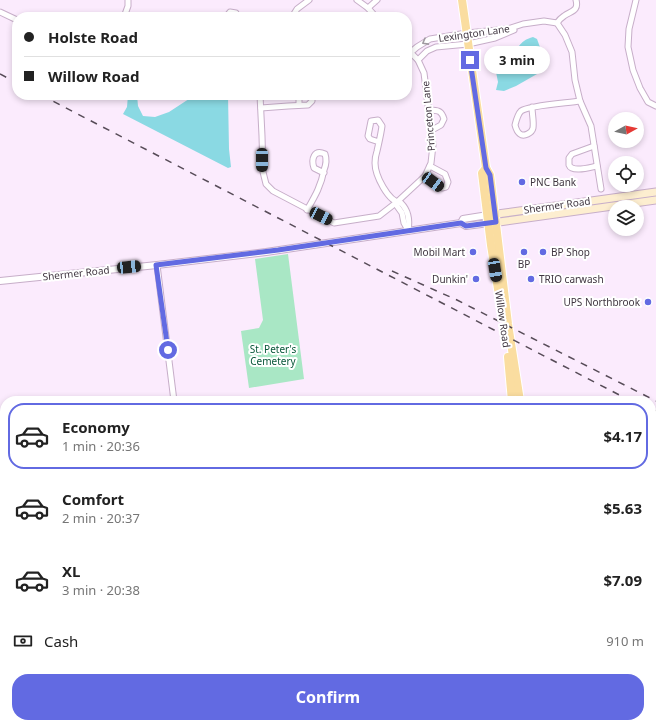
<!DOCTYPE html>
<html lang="en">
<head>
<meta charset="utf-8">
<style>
	body { margin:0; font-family:"Noto Sans",sans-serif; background:#f6f6f6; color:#222; height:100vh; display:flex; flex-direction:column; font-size:15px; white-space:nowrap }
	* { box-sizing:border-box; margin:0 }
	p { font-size:13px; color:#767676 }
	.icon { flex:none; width:22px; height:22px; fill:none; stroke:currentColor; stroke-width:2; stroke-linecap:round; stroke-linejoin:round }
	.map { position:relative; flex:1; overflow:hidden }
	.panel { position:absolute; left:0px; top:396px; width:656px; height:332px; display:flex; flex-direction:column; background:#fff; border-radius:16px 16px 0 0; box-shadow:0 2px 6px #0003 }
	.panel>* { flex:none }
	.banner { position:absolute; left:12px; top:12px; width:400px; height:88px; border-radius:16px; box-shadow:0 2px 6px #0003; display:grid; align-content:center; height:88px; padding:0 12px; background:#fff }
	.needle { width:26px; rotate:82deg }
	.fabs { position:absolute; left:608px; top:112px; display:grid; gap:8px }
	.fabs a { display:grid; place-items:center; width:36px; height:36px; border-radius:50%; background:#fff; box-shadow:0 2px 6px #0003; font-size:20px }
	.end { position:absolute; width:18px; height:18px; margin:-9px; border:5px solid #626ae2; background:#fff; box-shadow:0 0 0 2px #fff }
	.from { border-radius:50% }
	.bubble { position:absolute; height:28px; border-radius:14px; background:#fff; box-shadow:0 2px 6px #0003; font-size:13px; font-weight:700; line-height:28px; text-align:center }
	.car { position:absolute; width:12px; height:24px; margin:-12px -6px; border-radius:5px; box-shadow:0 0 3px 1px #0007; background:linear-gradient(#222 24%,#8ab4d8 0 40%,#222 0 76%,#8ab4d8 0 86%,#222 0) }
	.banner b { display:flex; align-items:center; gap:14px; height:38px; font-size:15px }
	.banner b+b { border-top:1px solid #e0e0e0 }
	.banner i { width:10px; height:10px; background:#222 }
	ul { padding:7px 0 0; list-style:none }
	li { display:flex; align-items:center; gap:12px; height:66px; margin:0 8px 6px; padding:0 4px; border:2px solid transparent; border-radius:16px }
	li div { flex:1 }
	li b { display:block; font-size:15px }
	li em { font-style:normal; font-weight:700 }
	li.active { border-color:#626ae2 }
	li>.icon { width:36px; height:36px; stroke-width:1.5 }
	.pay { display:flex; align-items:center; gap:10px; height:44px; padding:0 12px; font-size:15px }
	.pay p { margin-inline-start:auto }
	.primary-button { display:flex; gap:8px; margin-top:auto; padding:8px 12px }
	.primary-button a { flex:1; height:46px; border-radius:16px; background:#626ae2; color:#fff; font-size:16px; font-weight:700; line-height:46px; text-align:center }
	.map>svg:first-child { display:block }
	.green { fill:#a9e7c5 }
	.water { fill:#8ad9e3 }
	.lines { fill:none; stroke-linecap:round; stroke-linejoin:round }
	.stream { stroke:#8ad9e3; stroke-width:1.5 }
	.minor-casing { stroke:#c7aec9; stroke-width:7 }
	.tertiary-casing { stroke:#c7aec9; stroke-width:8 }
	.secondary-casing { stroke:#c7aec9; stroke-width:9 }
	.primary-casing { stroke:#fff; stroke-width:10 }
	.minor { stroke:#fff; stroke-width:5 }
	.tertiary { stroke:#fff; stroke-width:6 }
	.secondary { stroke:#fdeed0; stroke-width:7 }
	.primary { stroke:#fadda0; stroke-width:8 }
	.rail { stroke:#574c58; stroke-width:1.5; stroke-dasharray:7 7; stroke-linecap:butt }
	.oneway { stroke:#a09aa0 }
	.route { stroke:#626ae2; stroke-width:5 }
	.poi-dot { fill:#626ae2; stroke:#fff; stroke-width:1.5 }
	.labels { text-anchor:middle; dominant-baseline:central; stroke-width:4; stroke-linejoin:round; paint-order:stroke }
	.street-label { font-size:10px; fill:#403641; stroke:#fff }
	.poi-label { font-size:10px; fill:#403641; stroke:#fff; text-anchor:start }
	.park-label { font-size:10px; fill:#075638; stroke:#fff }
</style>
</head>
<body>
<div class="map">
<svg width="656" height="728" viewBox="0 0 656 728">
	<rect width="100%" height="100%" fill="#fbebfd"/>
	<g class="green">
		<polygon points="288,254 304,379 249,388 241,331 259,328 263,320 255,259"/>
		<polygon points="118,723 422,723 423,728 101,728"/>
	</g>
	<g class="water">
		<path d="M533,37l4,2 4,11 -1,6 -2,7 1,6 -2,5 -21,12 -12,5 -8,-1 2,-8 -5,-25c4,-7 14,-6 21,-8 5,-2 6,-5 10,-8 2,-2 6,-3 9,-4z"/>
		<polygon points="128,95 137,95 138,106 143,116 155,117 169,112 195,95 228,95 229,149 231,167 228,168 123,114 127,107"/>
	</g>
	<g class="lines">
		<g class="stream">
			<polyline points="175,728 184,723"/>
			<polyline points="321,728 323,723"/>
		</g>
		<defs>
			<g id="minor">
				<polyline points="357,0 368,8 376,17"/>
				<path d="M576,0c3,11 -5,11 -12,16 -3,2 -5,4 -7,7l8,12 7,17 3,28 5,21 11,25 10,63"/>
				<polyline points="636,0 629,29 628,47 633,70 640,88 648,102 656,106"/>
				<polyline points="368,8 377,0"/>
				<polyline points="0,12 17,20"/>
				<polyline points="124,17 128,6 128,0"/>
				<polyline points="226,17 230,12 236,13 238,17"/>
				<polyline points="292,17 297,9 309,0"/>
				<polyline points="410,53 417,47 430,39 467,33 508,29 523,24 544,21 557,23"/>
				<polyline points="418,60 427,51 436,47 468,44 495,38 514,30"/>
				<polyline points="260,95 262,136 263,172 266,184 273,191 334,223 379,216 397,202 425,176 431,163 433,145 424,73 418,60 407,49"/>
				<polyline points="299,95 299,105"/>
				<path d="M532,107c0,7 2,14 1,21 -1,5 -9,9 -13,6 -3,-2 -4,-5 -5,-9 1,-4 3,-11 6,-14 9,-6 47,-8 59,-10"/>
				<polyline points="261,108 288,106 308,105 312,101 312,95"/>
				<path d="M429,110c8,1 12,-1 15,9l-3,6 -9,5"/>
				<path d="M379,142l-9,-3 -2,-3 3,-15 7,-1 4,6c-1,8 -3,16 -5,25 -1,3 -2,8 -2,12 0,12 13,39 26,40 8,8 9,17 7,28"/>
				<path d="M594,146l-22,8 -3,4c0,1 0,6 0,7 3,8 22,2 28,1"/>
				<polyline points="425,176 442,188 446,187 448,182 445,174 430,166"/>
				<polyline points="397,202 397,206 402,213 404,223 408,230"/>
				<path d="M307,210c8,-14 14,-24 17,-40 2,-5 3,-10 1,-16 -11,-5 -14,5 -11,14l10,5"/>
				<polyline points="157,265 174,401"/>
				<polyline points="0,532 1,544"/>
				<polyline points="651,603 656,604"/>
				<polyline points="651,610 656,608"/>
				<polyline points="614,728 619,723"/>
				<polyline points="622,728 625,723"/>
			</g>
			<g id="tertiary">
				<polyline points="461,223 463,219 488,215"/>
				<polyline points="0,281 157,265 266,252 461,223 466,226 489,223"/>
				<polyline points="50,723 52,728"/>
				<polyline points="425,723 426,728"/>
			</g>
			<g id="secondary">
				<polyline points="490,215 656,192"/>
				<polyline points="492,223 656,200"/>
				<polyline points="0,553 5,552"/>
				<polyline points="0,563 5,562"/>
			</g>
			<g id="primary">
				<polyline points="462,0 486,168 490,175 508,324 520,401"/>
				<polyline points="486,168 482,173 491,245 502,314"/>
				<polyline points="508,357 512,401"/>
				<polyline points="555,723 556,728"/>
				<polyline points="564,723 564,728"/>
			</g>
		</defs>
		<use href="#minor" class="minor-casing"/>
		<use href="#tertiary" class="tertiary-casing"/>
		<use href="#secondary" class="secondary-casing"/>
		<use href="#primary" class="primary-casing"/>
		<use href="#minor" class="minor"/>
		<use href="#tertiary" class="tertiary"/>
		<use href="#secondary" class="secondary"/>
		<use href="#primary" class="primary"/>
		<g class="rail">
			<polyline points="0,74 17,83"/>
			<polyline points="41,95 631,401"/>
			<polyline points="392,271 457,300 656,401"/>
			<polyline points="651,408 656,411"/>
		</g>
	</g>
	<defs><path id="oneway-chevron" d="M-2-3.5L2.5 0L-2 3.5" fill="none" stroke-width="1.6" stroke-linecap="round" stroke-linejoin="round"/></defs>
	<use class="oneway" href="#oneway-chevron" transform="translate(425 42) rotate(151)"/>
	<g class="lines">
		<polyline class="route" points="168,350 156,265 278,250 461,223 466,226 496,222 490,175 486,168 470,60"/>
	</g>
	<g class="poi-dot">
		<circle cx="522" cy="182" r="4"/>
		<circle cx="473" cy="252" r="4"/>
		<circle cx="524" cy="252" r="4"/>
		<circle cx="543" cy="252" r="4"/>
		<circle cx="476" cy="279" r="4"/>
		<circle cx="531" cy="279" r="4"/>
		<circle cx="648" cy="302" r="4"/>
	</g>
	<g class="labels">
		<g class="street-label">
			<text transform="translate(474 33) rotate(-8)">Lexington Lane</text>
			<text transform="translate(428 116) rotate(-95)">Princeton Lane</text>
			<text transform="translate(557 205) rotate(-8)">Shermer Road</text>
			<text transform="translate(76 273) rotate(-6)">Shermer Road</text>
			<text transform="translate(503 319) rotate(82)">Willow Road</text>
		</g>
		<g class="poi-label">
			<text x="530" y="182">PNC Bank</text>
			<text x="465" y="252" text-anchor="end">Mobil Mart</text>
			<text x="551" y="252">BP Shop</text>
			<text x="524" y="264" text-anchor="middle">BP</text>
			<text x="468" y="279" text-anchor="end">Dunkin'</text>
			<text x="539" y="279">TRIO carwash</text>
			<text x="640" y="302" text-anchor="end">UPS Northbrook</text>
		</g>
		<g class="park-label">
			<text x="273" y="349">St. Peter's<tspan x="273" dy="12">Cemetery</tspan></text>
		</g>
	</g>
</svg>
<div class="fabs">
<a><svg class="needle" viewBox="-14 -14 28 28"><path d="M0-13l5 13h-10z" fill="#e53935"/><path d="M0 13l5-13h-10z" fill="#767676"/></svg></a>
<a><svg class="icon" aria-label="locate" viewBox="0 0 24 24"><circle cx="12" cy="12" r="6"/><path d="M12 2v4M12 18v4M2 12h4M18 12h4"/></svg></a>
<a><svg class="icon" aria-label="layers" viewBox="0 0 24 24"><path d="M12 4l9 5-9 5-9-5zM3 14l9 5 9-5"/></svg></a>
</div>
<i class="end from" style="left:168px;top:350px"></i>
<i class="end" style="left:470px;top:60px"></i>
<div class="bubble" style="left:484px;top:46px;width:66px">3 min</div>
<i class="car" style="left:262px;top:160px;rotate:180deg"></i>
<i class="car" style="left:433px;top:182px;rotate:126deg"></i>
<i class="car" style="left:321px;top:216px;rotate:116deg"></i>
<i class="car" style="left:129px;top:267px;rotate:84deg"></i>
<i class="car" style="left:495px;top:270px;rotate:171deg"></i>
<div class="banner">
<b><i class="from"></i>Holste Road</b>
<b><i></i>Willow Road</b>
</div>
<section class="panel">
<ul>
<li class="active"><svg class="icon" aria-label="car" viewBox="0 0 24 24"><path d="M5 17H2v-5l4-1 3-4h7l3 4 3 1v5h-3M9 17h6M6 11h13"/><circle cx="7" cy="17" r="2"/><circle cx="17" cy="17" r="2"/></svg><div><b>Economy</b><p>1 min · 20:36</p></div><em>$4.17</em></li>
<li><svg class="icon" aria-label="car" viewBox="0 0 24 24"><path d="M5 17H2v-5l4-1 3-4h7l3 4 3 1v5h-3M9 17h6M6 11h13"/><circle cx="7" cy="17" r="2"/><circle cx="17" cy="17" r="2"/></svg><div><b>Comfort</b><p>2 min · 20:37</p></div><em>$5.63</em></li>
<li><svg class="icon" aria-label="car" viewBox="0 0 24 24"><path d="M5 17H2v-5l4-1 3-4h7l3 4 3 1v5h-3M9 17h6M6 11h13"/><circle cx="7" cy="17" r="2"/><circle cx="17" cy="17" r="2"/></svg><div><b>XL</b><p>3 min · 20:38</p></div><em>$7.09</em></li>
</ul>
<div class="pay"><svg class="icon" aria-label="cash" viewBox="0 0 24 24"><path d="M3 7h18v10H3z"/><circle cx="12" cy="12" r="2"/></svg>Cash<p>910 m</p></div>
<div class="primary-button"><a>Confirm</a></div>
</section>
</div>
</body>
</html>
